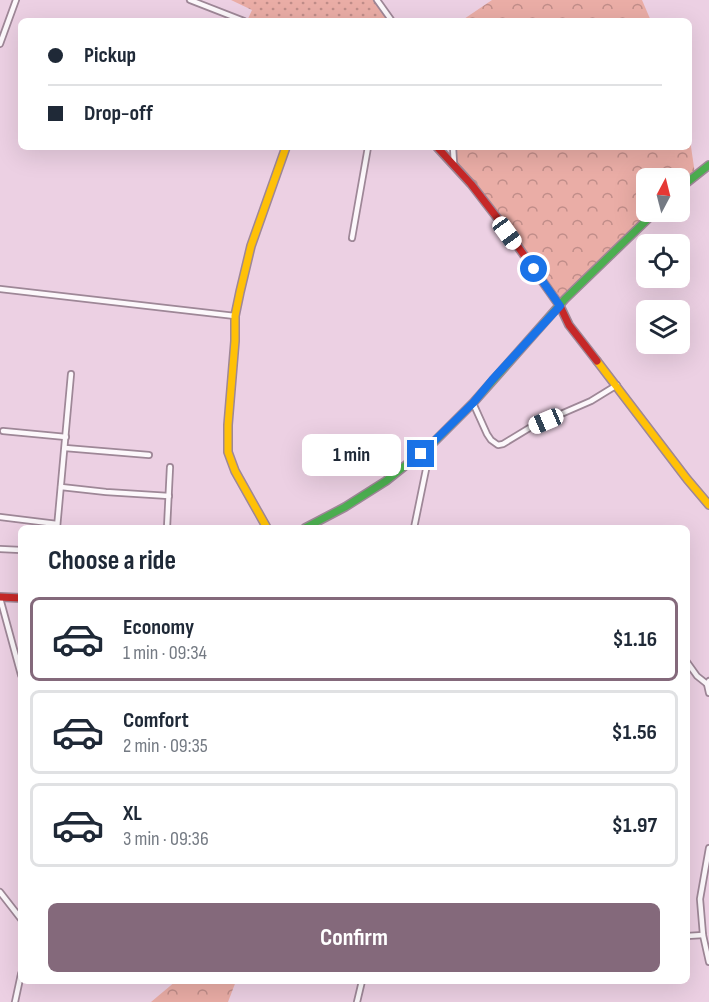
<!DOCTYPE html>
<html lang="en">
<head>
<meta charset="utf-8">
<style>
	body { margin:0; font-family:"Sofia Sans Condensed",sans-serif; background:#f2f2f3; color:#1f2937; height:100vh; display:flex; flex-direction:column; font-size:22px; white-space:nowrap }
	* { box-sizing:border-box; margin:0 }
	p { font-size:20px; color:#747a83 }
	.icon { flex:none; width:33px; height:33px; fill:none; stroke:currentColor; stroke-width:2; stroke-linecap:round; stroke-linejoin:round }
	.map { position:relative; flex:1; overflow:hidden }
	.panel { position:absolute; left:18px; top:525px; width:672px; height:459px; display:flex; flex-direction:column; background:#fff; border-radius:9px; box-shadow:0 6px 24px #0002 }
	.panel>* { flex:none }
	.guide { position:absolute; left:18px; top:18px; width:674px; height:132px; border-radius:9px; box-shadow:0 6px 24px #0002; display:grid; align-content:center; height:132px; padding:0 30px; background:#fff }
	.needle { width:39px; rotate:7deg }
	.controls { position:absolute; left:636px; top:168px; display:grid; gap:12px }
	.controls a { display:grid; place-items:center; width:54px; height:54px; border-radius:9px; background:#fff; box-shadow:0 6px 24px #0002; font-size:30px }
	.end { position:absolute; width:27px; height:27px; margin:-14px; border:8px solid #1a73e8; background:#fff; box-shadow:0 0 0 3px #fff }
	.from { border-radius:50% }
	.bubble { position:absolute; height:42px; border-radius:9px; background:#fff; box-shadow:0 6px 24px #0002; font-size:20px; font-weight:700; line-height:42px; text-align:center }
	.car { position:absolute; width:18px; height:36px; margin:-18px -9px; border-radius:8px; box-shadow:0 0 4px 2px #0007; background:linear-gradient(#fff 24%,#345 0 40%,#fff 0 76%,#345 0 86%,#fff 0) }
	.guide b { display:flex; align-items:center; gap:21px; height:57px; font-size:22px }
	.guide b+b { border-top:2px solid #e0e1e3 }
	.guide i { width:15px; height:15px; background:#1f2937 }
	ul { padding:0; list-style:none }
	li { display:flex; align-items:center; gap:18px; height:84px; margin:0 12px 9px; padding:0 18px; border:3px solid #e0e1e3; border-radius:9px }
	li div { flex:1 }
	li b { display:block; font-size:22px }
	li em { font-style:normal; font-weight:700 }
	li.current { border-color:#84697b }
	li>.icon { width:54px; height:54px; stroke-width:1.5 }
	h2 { padding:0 30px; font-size:27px; line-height:72px }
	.action { display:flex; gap:12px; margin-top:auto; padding:12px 30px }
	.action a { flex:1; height:69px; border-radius:9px; background:#84697b; color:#fff; font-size:24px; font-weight:700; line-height:69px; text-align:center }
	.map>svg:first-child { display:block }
	.grass { fill:url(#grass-dots) }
	.forest { fill:url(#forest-crowns) }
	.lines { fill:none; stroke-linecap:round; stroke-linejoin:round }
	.street-casing { stroke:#9e8797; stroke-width:8 }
	.fast-casing { stroke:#9e8797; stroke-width:10 }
	.slow-casing { stroke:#9e8797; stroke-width:10 }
	.jam-casing { stroke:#9e8797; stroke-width:10 }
	.street { stroke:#fcf8fb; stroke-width:4.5 }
	.fast { stroke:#4caf50; stroke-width:7 }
	.slow { stroke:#ffc107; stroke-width:7 }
	.jam { stroke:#c62828; stroke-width:7 }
	.route { stroke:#1a73e8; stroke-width:8 }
</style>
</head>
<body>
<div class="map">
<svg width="709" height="1002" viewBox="0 0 709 1002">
	<defs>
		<pattern id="grass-dots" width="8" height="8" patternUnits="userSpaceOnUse" patternTransform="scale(1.5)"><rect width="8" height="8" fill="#eaada6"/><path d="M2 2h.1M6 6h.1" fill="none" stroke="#c08d89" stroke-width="1.8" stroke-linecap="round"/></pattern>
		<pattern id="forest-crowns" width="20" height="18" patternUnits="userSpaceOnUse" patternTransform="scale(1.5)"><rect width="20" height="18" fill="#eaada6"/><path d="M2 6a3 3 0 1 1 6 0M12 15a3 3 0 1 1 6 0" fill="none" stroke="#c08d89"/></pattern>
	</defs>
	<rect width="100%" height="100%" fill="#ecd0e3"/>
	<polygon class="grass" points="231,0 377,0 392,21 247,21 252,10"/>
	<g class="forest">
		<polygon points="492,0 642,0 651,21 461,21"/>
		<polygon points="689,133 695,174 680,188 680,178 646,178 646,212 655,212 560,305 456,163 452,147 688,147"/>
		<polygon points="176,981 236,981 228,1002 151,1002"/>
	</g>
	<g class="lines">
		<defs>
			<g id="street">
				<polyline points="190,0 244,21"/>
				<polyline points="377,0 392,21"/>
				<polyline points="0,44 16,0"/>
				<polyline points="453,147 454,163"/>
				<polyline points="352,238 368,147"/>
				<polyline points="0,289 235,316"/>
				<polyline points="473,403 487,434 491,440 498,445 503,444 531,427 591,401 617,385"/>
				<polyline points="3,431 66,437"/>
				<polyline points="65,448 149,455"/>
				<polyline points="61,487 106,492 169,496"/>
				<polyline points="0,517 57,524"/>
				<polyline points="57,528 71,374"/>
				<polyline points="167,528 170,467"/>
				<polyline points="414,528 431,445"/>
				<polyline points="0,549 21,550"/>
				<polyline points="0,598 21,675"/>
				<polyline points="687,662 697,676 707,684"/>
				<polyline points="709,681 707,684 709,693"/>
				<polyline points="709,848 700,899 703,935 709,962"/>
				<polyline points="0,892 21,919"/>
				<polyline points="687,936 703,935"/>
				<polyline points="15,1002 21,974"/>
				<polyline points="357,1002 362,981"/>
			</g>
			<g id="fast">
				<polyline points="680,188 709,165"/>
				<polyline points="305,528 345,507 386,481 431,445 473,403 565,299 655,212"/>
			</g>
			<g id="slow">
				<polyline points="597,361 687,479 709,505"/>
				<polyline points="267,528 235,471 228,452 228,425 235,341 235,316 240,292 251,246 286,147"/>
			</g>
			<g id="jam">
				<polyline points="437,147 471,184 502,224 560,306 569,325 597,361"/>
				<polyline points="0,597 21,598"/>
			</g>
		</defs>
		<use href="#street" class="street-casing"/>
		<use href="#fast" class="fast-casing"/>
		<use href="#slow" class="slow-casing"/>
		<use href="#jam" class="jam-casing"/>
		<use href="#street" class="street"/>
		<use href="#fast" class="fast"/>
		<use href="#slow" class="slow"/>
		<use href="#jam" class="jam"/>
	</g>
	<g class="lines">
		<polyline class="route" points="421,454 473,403 492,380 560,306 534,269"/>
	</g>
</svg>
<div class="controls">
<a><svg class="needle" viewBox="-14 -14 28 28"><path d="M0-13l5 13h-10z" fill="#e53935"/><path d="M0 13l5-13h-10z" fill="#747a83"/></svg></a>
<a><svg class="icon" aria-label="locate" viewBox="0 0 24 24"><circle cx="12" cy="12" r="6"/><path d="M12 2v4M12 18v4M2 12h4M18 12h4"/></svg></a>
<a><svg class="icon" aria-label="layers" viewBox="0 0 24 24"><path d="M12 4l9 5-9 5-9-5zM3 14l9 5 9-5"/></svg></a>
</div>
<i class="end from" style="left:534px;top:269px"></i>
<i class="end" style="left:421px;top:454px"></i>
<div class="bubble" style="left:302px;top:434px;width:99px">1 min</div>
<i class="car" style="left:507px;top:233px;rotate:144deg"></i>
<i class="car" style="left:546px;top:421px;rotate:247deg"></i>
<div class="guide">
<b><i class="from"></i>Pickup</b>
<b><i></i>Drop-off</b>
</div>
<section class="panel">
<h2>Choose a ride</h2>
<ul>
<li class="current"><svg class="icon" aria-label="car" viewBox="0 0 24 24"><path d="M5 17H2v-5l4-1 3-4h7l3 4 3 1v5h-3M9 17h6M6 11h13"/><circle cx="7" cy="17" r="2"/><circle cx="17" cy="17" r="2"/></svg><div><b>Economy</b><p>1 min · 09:34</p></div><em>$1.16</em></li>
<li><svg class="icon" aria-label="car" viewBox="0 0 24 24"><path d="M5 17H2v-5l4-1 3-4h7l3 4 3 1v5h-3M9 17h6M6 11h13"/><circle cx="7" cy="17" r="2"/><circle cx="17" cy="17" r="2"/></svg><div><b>Comfort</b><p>2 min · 09:35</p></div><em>$1.56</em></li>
<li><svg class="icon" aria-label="car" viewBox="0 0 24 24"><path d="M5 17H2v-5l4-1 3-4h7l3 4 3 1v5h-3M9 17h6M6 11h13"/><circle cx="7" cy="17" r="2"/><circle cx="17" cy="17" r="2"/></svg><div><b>XL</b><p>3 min · 09:36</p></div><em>$1.97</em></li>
</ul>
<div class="action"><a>Confirm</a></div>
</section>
</div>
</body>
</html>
